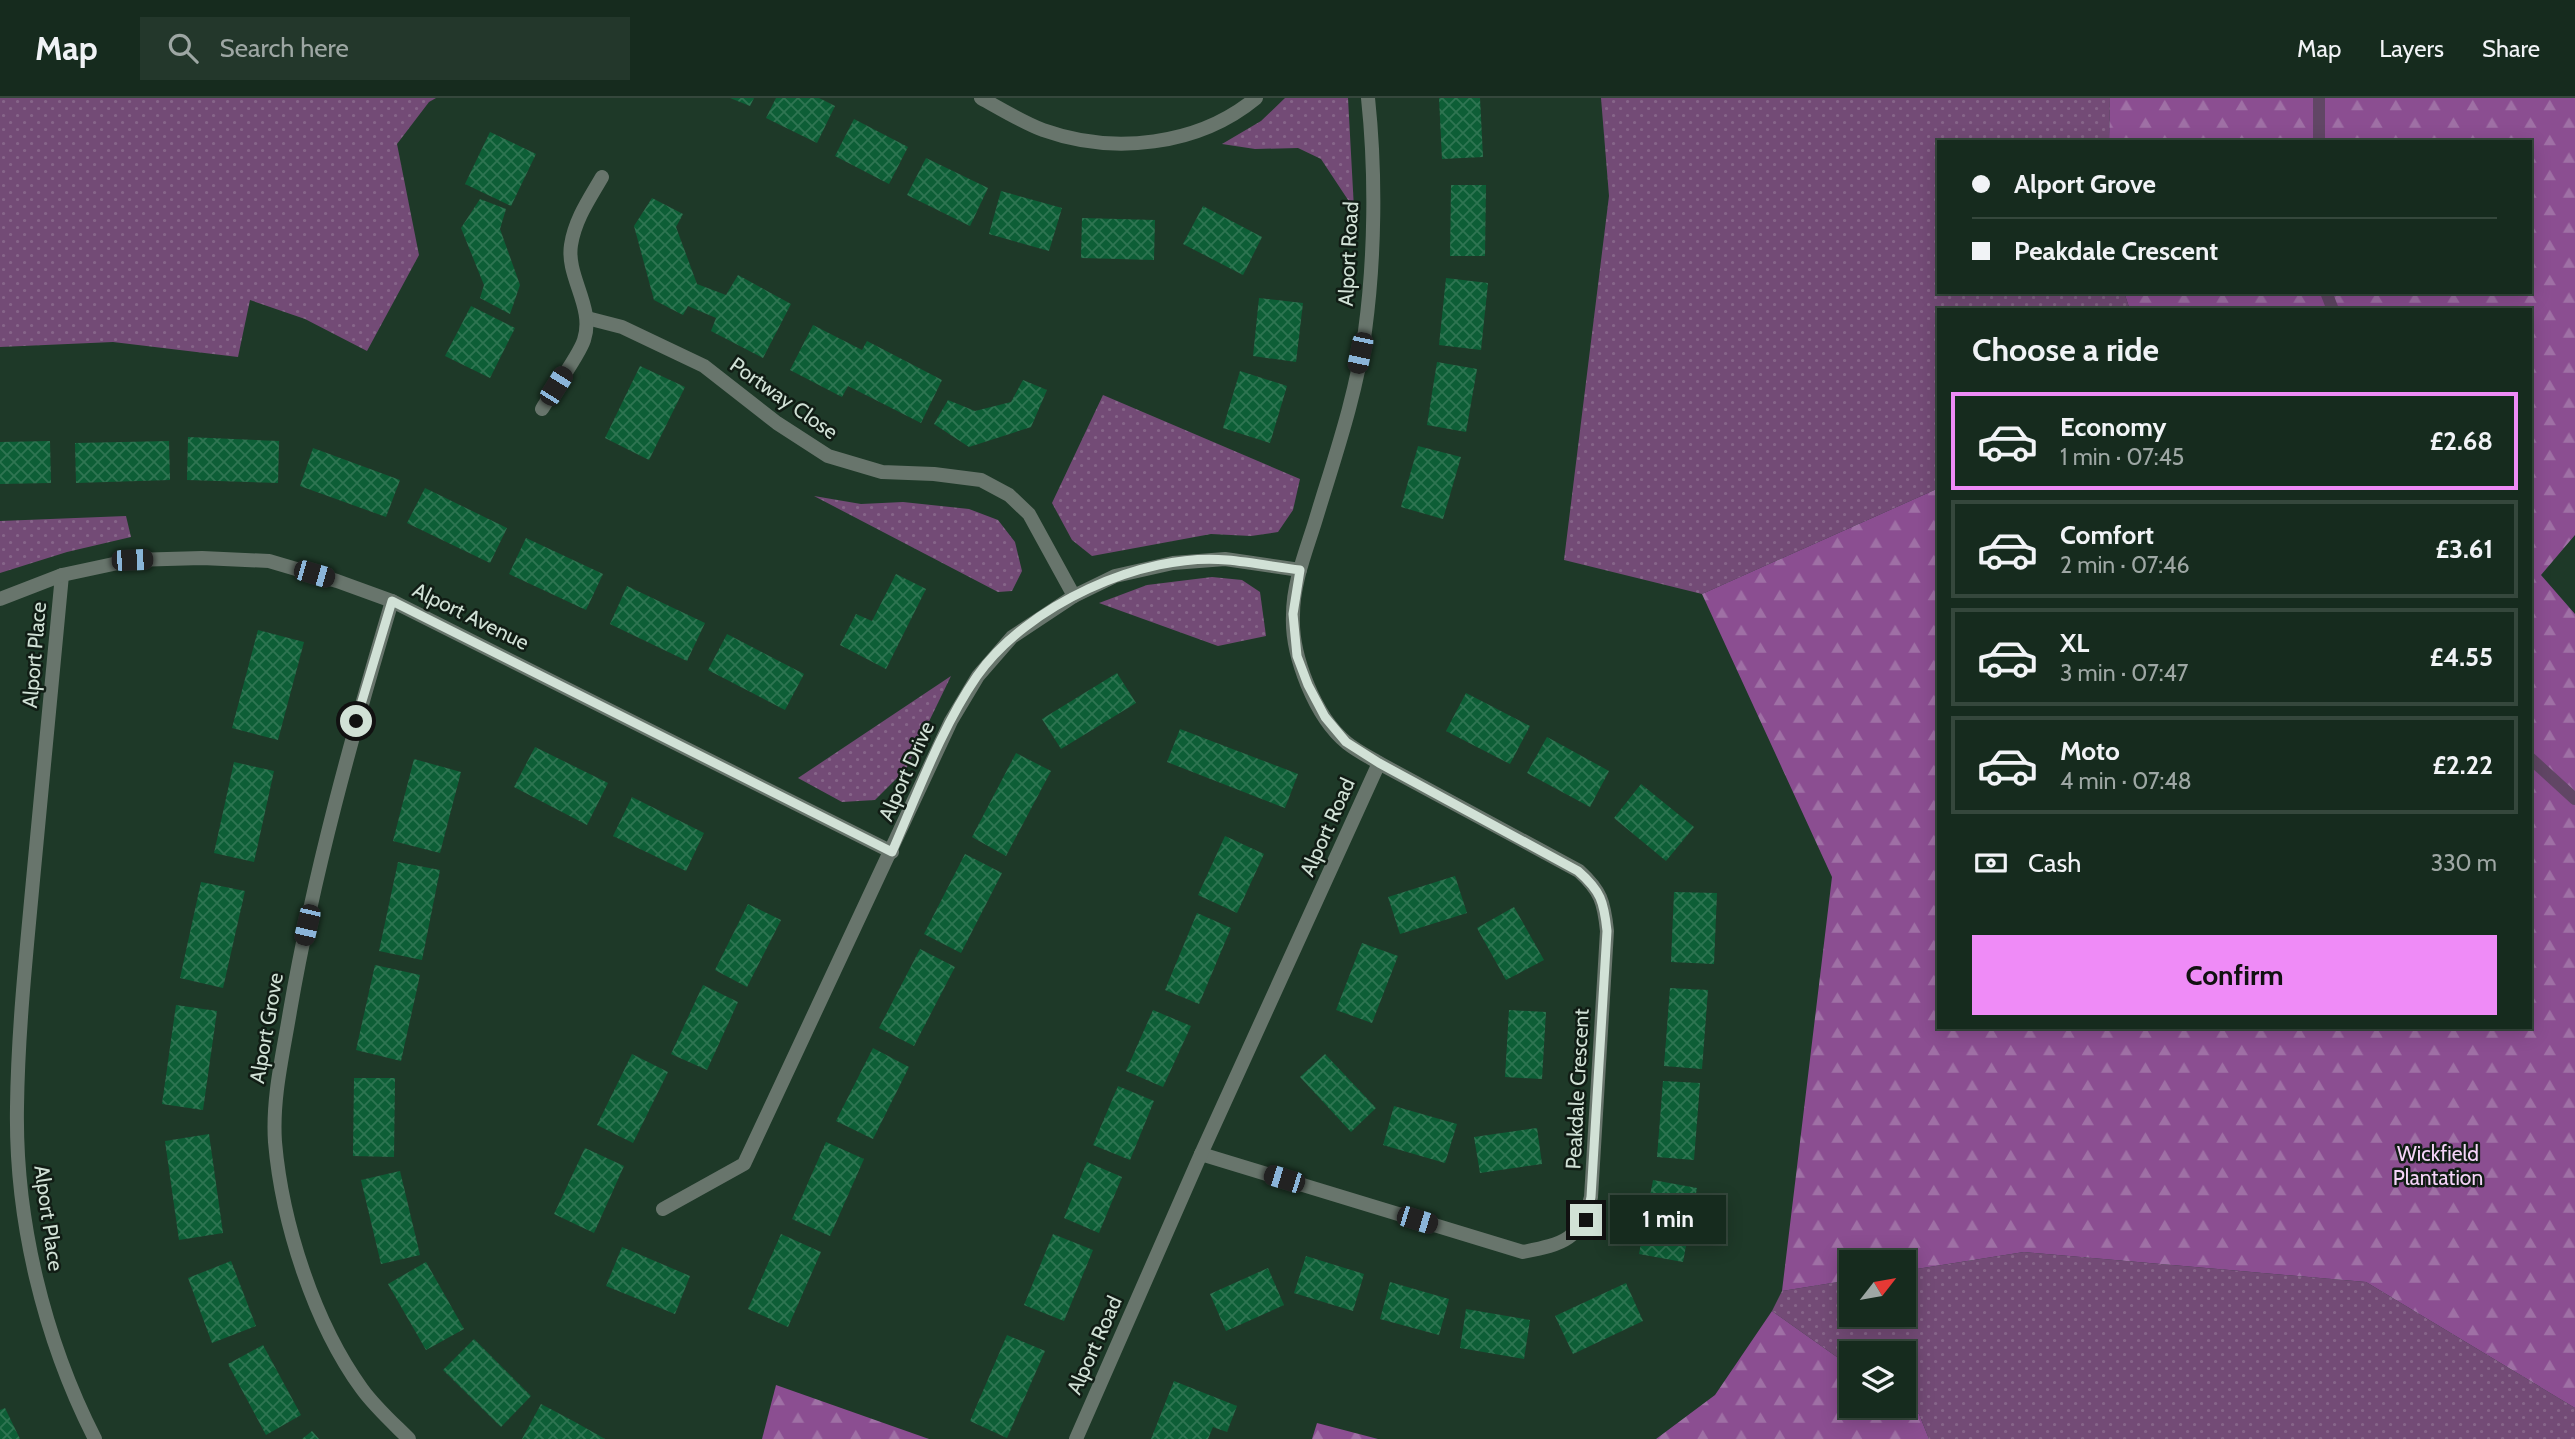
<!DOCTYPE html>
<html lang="en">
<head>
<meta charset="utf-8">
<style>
	body { margin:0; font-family:Cabin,sans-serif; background:#23372b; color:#f1f3f6; height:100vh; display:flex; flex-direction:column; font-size:26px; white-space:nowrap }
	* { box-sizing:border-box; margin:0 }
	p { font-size:23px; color:#9ea7a4 }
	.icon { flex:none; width:38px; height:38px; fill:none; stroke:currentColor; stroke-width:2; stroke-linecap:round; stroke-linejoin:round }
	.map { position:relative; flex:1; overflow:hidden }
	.side { position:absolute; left:1937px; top:210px; width:595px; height:721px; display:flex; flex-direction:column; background:#162b1e; border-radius:0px; box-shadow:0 4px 18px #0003,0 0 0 2px #35473c }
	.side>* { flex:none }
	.hud { position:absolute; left:1937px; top:42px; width:595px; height:154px; border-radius:0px; box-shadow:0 4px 18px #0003,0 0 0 2px #35473c; display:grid; align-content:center; height:154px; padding:0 35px; background:#162b1e }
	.needle { width:46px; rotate:59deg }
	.fabs { position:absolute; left:1839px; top:1152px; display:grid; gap:14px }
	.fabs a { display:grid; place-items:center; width:77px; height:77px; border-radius:0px; background:#162b1e; box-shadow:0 4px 18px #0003,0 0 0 2px #35473c; font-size:35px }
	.end { position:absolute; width:32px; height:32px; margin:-16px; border:9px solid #d1e1d6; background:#111; box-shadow:0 0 0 4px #111 }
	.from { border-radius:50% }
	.bubble { position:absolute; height:49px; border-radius:0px; background:#162b1e; box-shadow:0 4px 18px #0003,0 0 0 2px #35473c; font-size:23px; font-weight:700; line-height:49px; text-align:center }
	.car { position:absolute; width:21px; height:42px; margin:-21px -10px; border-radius:9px; box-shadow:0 0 5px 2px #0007; background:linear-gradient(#222 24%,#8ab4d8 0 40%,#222 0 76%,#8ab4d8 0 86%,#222 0) }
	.hud b { display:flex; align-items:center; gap:24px; height:66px; font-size:26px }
	.hud b+b { border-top:2px solid #35473c }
	.hud i { width:18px; height:18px; background:#f1f3f6 }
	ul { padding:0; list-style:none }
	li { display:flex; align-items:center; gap:21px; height:98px; margin:0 14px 10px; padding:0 21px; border:4px solid #35473c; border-radius:0px }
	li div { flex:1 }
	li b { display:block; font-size:26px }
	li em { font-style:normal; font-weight:700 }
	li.selected { border-color:#ef8bf7 }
	li>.icon { width:63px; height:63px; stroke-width:1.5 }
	h2 { padding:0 35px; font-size:32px; line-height:84px }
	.pay { display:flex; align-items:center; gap:18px; height:77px; padding:0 35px; font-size:26px }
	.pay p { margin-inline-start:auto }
	.primary-button { display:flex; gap:14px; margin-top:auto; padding:14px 35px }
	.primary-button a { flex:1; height:80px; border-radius:0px; background:#ef8bf7; color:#111; font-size:28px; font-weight:700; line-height:80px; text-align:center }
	header { display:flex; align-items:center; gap:42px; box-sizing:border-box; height:98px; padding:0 35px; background:#162b1e; border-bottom:2px solid #35473c }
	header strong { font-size:33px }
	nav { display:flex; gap:38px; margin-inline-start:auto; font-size:24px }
	.search { width:490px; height:63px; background:#23372b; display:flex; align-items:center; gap:18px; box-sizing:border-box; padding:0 24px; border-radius:0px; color:#9ea7a4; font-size:26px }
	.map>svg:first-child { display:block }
	.grass { fill:url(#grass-dots) }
	.forest { fill:url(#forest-firs) }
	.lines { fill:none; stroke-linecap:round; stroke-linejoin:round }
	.stream { stroke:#614665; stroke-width:12 }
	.building { fill:url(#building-cross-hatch) }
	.minor { stroke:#68756c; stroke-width:14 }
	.route { stroke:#d1e1d6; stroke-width:9 }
	.labels { text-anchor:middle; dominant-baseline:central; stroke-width:5; stroke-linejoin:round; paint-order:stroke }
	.street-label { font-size:21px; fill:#d1e1d6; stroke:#111d15 }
	.park-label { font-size:21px; fill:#f6d4f9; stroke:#111d15 }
</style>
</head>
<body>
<header>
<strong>Map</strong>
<div class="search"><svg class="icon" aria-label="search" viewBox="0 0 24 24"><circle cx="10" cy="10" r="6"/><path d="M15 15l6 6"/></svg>Search here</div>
<nav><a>Map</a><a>Layers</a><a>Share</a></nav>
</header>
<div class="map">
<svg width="2575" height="1341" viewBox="0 0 2575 1341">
	<defs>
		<pattern id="grass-dots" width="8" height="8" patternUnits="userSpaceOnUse" patternTransform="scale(1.75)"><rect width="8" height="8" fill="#734b76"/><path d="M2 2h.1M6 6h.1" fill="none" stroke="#866589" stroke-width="1.8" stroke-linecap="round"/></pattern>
		<pattern id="forest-firs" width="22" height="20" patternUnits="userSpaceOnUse" patternTransform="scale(1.75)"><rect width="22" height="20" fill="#8b4e91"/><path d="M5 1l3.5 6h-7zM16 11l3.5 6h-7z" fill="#9f70a5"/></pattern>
		<pattern id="building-cross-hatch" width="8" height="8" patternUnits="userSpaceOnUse" patternTransform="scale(1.75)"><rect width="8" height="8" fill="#0d5e36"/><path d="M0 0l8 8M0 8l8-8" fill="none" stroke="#2f7552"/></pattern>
	</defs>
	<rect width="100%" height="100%" fill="#1e3928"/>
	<g class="grass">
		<polygon points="0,0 436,0 429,4 397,46 419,157 367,253 305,221 250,202 238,259 113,244 0,249"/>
		<polygon points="1285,0 1348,0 1354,111 1321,61 1298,50 1255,51 1222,46 1261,23"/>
		<polygon points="1601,0 2110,0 2109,44 1939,44 1939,194 2124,194 2130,212 1939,212 1939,390 1702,496 1564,462 1609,98"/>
		<polygon points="1103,297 1300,381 1293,412 1278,434 1251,438 1211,436 1092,458 1072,442 1052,405"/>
		<polygon points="814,398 861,406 903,404 969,411 998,422 1015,444 1022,473 1012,493 998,494"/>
		<polygon points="126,418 131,439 67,454 0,475 0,423"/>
		<polygon points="1212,479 1242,482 1260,494 1266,538 1218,548 1099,505 1147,487"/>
		<polygon points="951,578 906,671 875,702 842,704 798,680"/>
		<polygon points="2024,1154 2366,1184 2575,1310 2575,1341 1929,1341 1919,1316 1904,1306 1904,1255 1852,1255 1851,1269 1772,1213 1782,1193 1851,1182 1852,1216 1904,1216 1904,1173"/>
	</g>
	<g class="forest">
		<polygon points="2110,0 2575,0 2575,437 2541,477 2575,516 2575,1310 2366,1184 2024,1154 1904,1173 1904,1164 1852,1164 1851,1182 1782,1193 1832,779 1702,496 1939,390 1939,929 2530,929 2530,212 2130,212 2124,194 2530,194 2530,44 2109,44"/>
		<polygon points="1772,1213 1851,1269 1852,1307 1904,1306 1919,1316 1929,1341 1656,1341 1715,1297"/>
		<polygon points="776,1287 929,1341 762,1341"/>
		<polygon points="1317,1325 1378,1341 1312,1341"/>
	</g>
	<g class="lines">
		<g class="stream">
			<polyline points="2319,44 2319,0"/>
			<polyline points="2326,194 2333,212"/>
			<polyline points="2530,660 2575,701"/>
		</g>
	</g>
	<g class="building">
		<polygon points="730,0 754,0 750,8"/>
		<polygon points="776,0 819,0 835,8 817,45 766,20"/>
		<polygon points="1439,0 1480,0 1483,59 1442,61"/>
		<polygon points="854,21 908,49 889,86 835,58"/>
		<polygon points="490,34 536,56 511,108 465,86"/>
		<polygon points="926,60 988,90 970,128 907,97"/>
		<polygon points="1451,87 1486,87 1485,158 1450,158"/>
		<polygon points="1001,93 1062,110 1049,153 989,136"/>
		<polygon points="652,100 683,116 676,129 697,186 726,197 738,177 791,206 763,260 711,233 716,220 688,208 683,217 654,202 634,128"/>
		<polygon points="480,101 506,111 500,131 520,187 510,216 480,200 484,187 461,130"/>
		<polygon points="1203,108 1262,139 1243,177 1183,146"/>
		<polygon points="1082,120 1155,122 1154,162 1081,160"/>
		<polygon points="1446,180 1488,185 1481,252 1439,247"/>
		<polygon points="1259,200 1303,205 1296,264 1253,258"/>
		<polygon points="471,208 515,230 490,280 445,258"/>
		<polygon points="813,227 862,252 867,243 942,282 921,325 848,288 842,299 790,272"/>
		<polygon points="1437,264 1477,271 1466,334 1427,327"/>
		<polygon points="640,268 685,289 649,362 605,340"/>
		<polygon points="1240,273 1287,288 1270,345 1223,330"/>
		<polygon points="1023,282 1047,292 1031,329 969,349 934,326 948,302 975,313 1011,304"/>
		<polygon points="188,339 279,343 278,385 187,382"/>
		<polygon points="50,343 51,385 0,386 0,344"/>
		<polygon points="169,343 170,382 76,385 75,345"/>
		<polygon points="1418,348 1461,359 1443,421 1401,409"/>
		<polygon points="313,350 400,382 386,419 300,388"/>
		<polygon points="425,390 507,430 490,465 407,425"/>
		<polygon points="526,440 603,476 586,512 509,476"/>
		<polygon points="896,476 926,491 886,571 840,547 856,516 872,523"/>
		<polygon points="627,488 705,525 687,563 610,526"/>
		<polygon points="258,532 304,544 278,642 232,630"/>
		<polygon points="727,536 804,576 785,612 708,572"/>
		<polygon points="1117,575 1136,605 1061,651 1042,621"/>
		<polygon points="1466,595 1530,628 1510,666 1446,633"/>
		<polygon points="1180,631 1298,676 1285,710 1167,664"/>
		<polygon points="1547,639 1609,673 1590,709 1527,675"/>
		<polygon points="535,649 608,685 587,727 514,689"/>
		<polygon points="1016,655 1051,673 1006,758 972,739"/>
		<polygon points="414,661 461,674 440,755 393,743"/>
		<polygon points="234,664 274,673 254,764 214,755"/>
		<polygon points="1641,686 1694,729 1666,763 1614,720"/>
		<polygon points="632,699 704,735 686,773 613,738"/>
		<polygon points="1225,738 1264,756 1237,815 1198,797"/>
		<polygon points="965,756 1002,775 961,855 924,836"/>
		<polygon points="398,764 440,772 422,862 379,853"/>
		<polygon points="1455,778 1467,815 1400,836 1388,799"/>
		<polygon points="201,784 245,793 223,890 180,880"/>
		<polygon points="1674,794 1717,795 1714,866 1671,864"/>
		<polygon points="748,806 781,822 747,889 715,872"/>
		<polygon points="1514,809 1544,862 1506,882 1477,830"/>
		<polygon points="1197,815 1231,830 1199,906 1165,892"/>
		<polygon points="1362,845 1398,858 1372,925 1336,912"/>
		<polygon points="920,851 955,869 914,948 879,930"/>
		<polygon points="375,867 420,877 401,963 356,952"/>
		<polygon points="703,887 738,904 707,972 671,956"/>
		<polygon points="1670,890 1708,892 1702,971 1664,968"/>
		<polygon points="176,907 217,913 203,1012 162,1006"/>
		<polygon points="1153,912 1191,928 1163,989 1126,973"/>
		<polygon points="1509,912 1546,914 1542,981 1505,979"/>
		<polygon points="873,950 909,969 873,1041 836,1023"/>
		<polygon points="632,956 668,974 633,1045 597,1027"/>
		<polygon points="1325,956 1376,1010 1351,1034 1300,979"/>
		<polygon points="354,980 395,980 394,1059 353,1058"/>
		<polygon points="1663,983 1700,985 1694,1062 1657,1059"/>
		<polygon points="1118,988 1154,1003 1130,1062 1093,1047"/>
		<polygon points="1394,1008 1457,1026 1445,1065 1383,1047"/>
		<polygon points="1537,1030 1542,1066 1480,1075 1474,1039"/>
		<polygon points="209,1036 223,1135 179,1142 165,1043"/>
		<polygon points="826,1044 864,1061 830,1138 792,1121"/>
		<polygon points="585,1050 624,1068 594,1135 554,1116"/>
		<polygon points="1087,1064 1122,1079 1099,1135 1064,1120"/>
		<polygon points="400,1073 420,1157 381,1166 361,1082"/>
		<polygon points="1653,1082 1697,1090 1683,1164 1639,1156"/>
		<polygon points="781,1136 821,1154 788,1229 748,1211"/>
		<polygon points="1053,1136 1093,1152 1064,1223 1024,1207"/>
		<polygon points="622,1149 690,1178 675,1216 606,1188"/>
		<polygon points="1306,1158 1364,1176 1353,1213 1294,1195"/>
		<polygon points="231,1163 256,1228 212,1245 188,1180"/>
		<polygon points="426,1164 464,1231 426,1252 388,1186"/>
		<polygon points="1268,1170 1284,1207 1226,1233 1210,1196"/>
		<polygon points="1390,1184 1449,1201 1439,1237 1380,1221"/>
		<polygon points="1626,1185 1643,1223 1573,1256 1555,1218"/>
		<polygon points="1466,1211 1530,1222 1524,1261 1460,1250"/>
		<polygon points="1007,1237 1045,1253 1007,1340 970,1323"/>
		<polygon points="474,1241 531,1298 501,1329 443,1272"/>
		<polygon points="263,1247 301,1317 266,1337 228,1266"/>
		<polygon points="1174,1283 1237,1308 1227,1334 1213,1329 1208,1341 1151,1341"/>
		<polygon points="541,1306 575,1324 605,1341 522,1341"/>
		<polygon points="5,1310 20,1341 0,1341 0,1312"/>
		<polygon points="312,1333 319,1341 302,1341"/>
	</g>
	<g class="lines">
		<g class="minor">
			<path d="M981,0c20,11 41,24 62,32 70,25 155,16 213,-32"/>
			<polyline points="587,220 622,229 704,268 777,325 828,358 882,374 934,376 981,382 1009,397 1029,416 1074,498"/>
			<path d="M542,311c10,-17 37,-53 42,-69 11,-33 -18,-63 -13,-95 4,-26 19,-47 31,-68"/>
			<path d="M62,477c-9,101 -19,203 -29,305 -7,76 -15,151 -16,227 -2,113 27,232 78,332"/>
			<polyline points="0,501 62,477 132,462 202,460 269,463 337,483 392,503 892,754"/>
			<path d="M392,503c-40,135 -78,271 -102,410 -7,43 -18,87 -15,131 7,81 39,181 87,247 13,18 31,34 47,50"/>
			<path d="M1201,1056l322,98c41,-8 57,-12 68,-55l16,-266c-3,-29 -6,-40 -28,-60l-200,-108"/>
			<polyline points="663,1111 744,1066 951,623 978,578 1012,539 1074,498 1115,478 1173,465 1225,461 1300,472"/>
			<path d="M1076,1341l125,-285 178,-391c-10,-6 -22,-12 -32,-20 -32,-26 -56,-88 -54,-128 0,-32 13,-64 22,-93 19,-63 41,-125 50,-191 10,-74 11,-158 3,-233"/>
		</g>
	</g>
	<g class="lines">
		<path class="route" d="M356,623l36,-120 500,251c25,-57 49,-124 85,-176 49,-70 165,-124 250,-116 24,2 49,7 73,10l-7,44 4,42 11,29 17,32 21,25 33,21 199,108c23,20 26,31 29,60l-16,266 -5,23"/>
	</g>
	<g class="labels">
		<g class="street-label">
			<text transform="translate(1348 156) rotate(-87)">Alport Road</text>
			<text transform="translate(784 300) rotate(35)">Portway Close</text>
			<text transform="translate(471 518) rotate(26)">Alport Avenue</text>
			<text transform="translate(34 557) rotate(-85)">Alport Place</text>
			<text transform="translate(906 673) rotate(-66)">Alport Drive</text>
			<text transform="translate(1327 729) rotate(-66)">Alport Road</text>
			<text transform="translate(266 930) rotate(-80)">Alport Grove</text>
			<text transform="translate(1577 991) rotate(-87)">Peakdale Crescent</text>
			<text transform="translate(49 1120) rotate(82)">Alport Place</text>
			<text transform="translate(1094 1247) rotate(-66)">Alport Road</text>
		</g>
		<g class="park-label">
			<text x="2438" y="1055">Wickfield<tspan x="2438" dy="24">Plantation</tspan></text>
		</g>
	</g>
</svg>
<div class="fabs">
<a><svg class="needle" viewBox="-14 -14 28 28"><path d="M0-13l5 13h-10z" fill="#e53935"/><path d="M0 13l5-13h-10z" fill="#9ea7a4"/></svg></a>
<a><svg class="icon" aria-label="layers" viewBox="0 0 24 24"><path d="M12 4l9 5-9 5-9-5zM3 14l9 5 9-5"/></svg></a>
</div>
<i class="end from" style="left:356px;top:623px"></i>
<i class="end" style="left:1586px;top:1122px"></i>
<div class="bubble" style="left:1610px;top:1097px;width:116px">1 min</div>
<i class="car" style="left:1360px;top:255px;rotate:192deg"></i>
<i class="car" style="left:556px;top:288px;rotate:32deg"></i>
<i class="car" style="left:132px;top:462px;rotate:88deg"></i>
<i class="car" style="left:314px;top:476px;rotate:106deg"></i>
<i class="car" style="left:307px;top:827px;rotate:193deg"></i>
<i class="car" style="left:1284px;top:1081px;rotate:287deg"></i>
<i class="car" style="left:1417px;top:1122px;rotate:107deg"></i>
<div class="hud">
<b><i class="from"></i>Alport Grove</b>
<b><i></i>Peakdale Crescent</b>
</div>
<section class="side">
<h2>Choose a ride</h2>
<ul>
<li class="selected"><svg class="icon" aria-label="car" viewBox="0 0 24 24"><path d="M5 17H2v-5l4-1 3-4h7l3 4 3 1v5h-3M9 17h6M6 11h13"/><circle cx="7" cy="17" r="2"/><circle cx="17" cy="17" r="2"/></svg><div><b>Economy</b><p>1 min · 07:45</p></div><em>£2.68</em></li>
<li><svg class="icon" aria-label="car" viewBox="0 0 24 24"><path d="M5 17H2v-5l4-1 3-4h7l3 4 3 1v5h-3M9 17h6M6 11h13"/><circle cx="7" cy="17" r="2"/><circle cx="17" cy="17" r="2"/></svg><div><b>Comfort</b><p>2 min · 07:46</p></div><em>£3.61</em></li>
<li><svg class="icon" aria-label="car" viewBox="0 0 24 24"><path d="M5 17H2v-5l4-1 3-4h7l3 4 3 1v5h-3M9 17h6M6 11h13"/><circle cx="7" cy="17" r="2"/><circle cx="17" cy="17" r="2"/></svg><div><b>XL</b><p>3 min · 07:47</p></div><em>£4.55</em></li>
<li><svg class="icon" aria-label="car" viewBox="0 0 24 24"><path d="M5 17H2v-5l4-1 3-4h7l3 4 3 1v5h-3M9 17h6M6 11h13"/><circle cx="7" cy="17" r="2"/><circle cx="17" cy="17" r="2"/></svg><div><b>Moto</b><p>4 min · 07:48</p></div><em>£2.22</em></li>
</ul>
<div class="pay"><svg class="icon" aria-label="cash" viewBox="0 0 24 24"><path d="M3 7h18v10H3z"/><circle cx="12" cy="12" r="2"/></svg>Cash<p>330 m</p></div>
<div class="primary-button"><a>Confirm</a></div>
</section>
</div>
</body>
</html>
